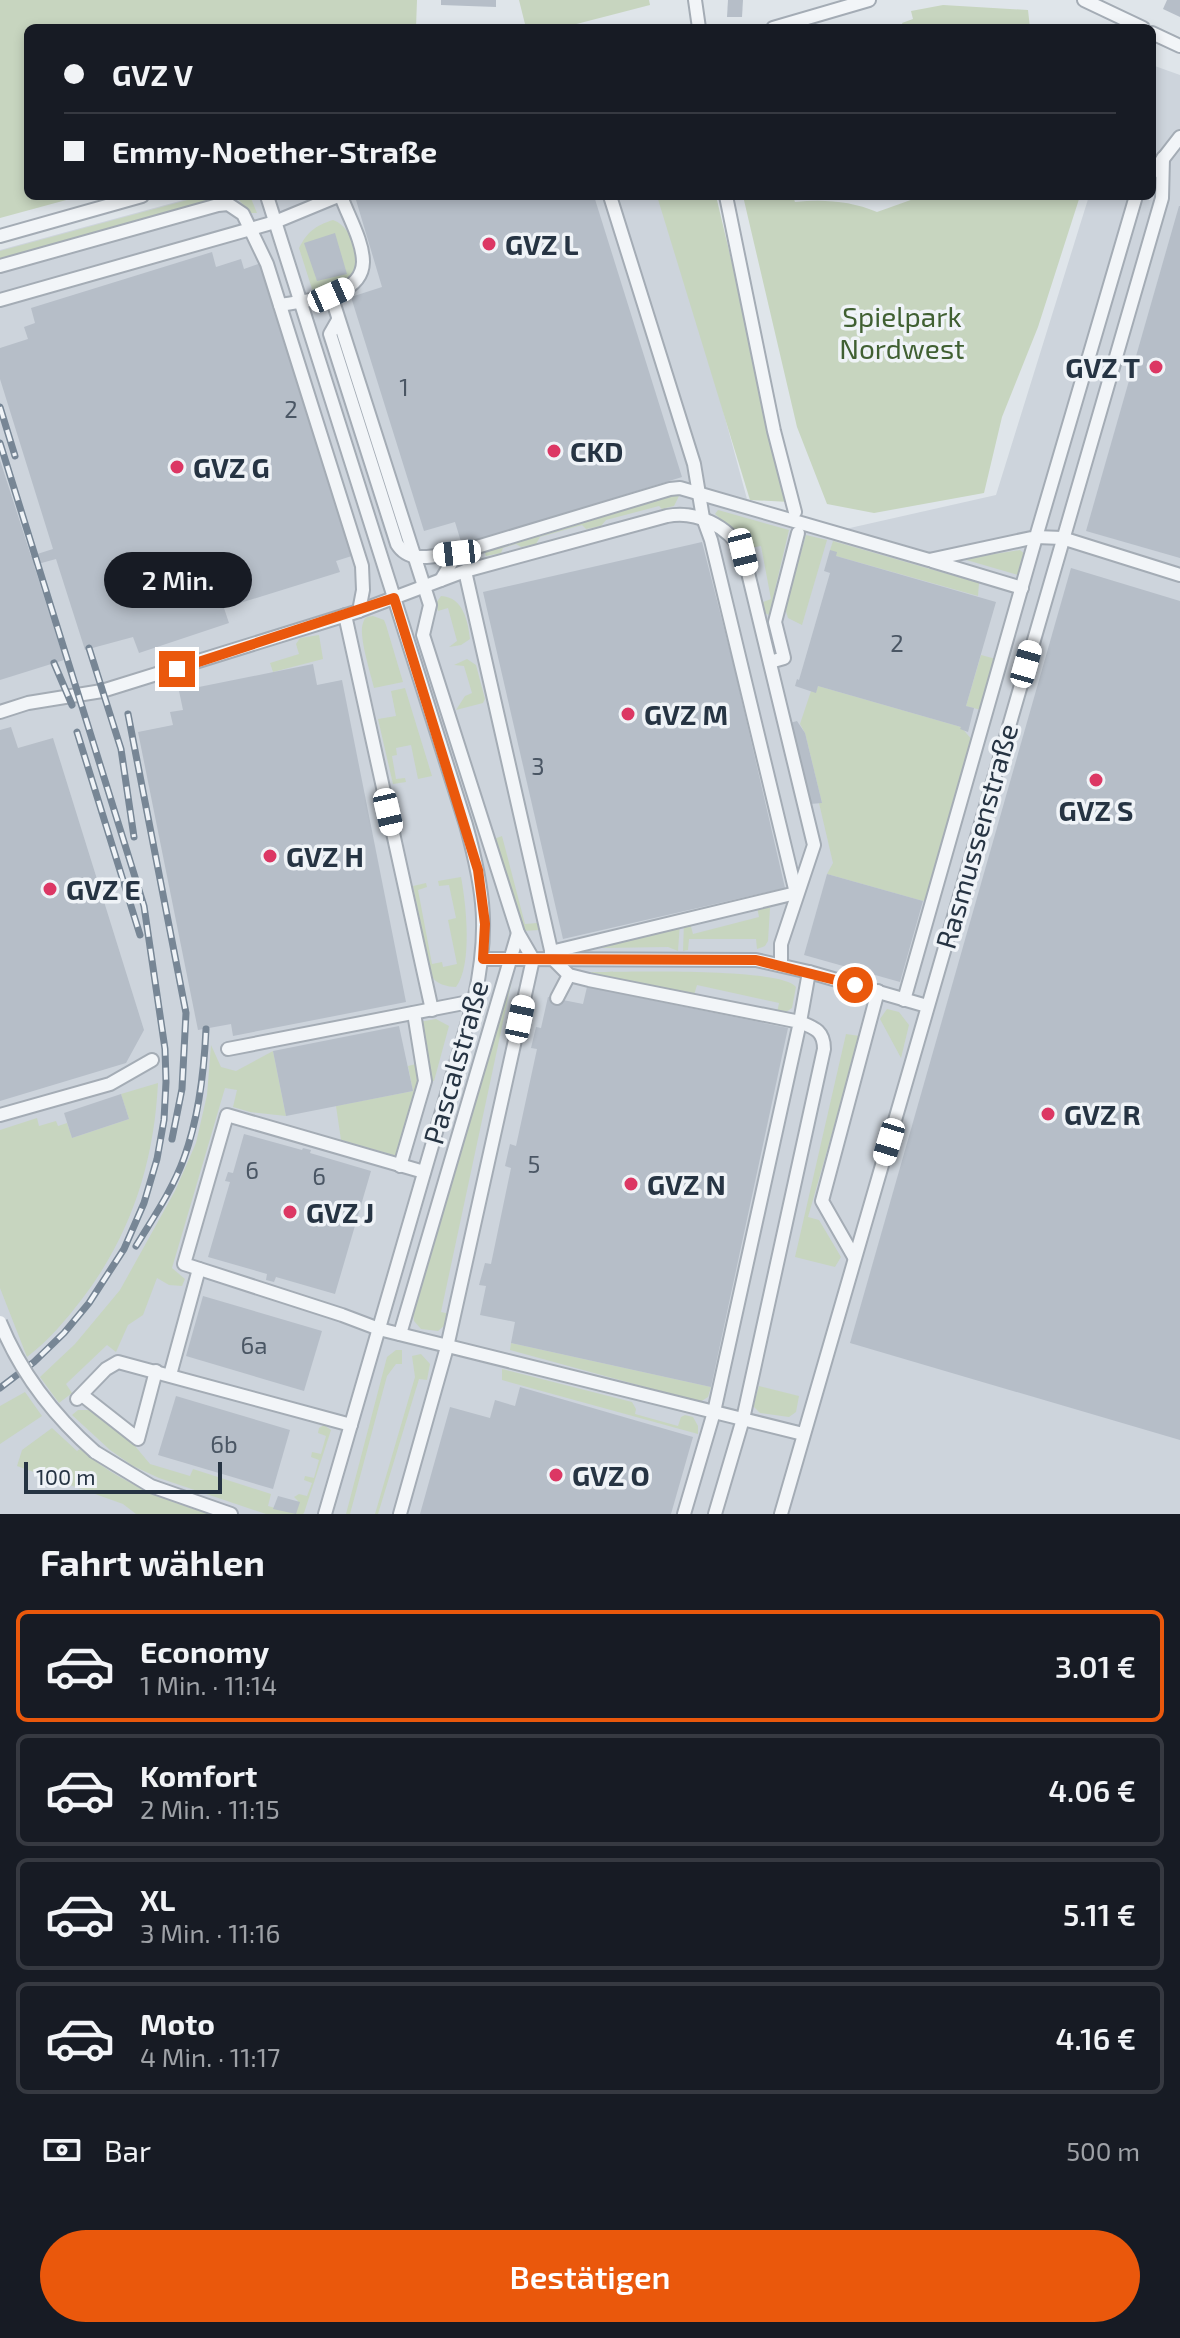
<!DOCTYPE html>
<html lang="de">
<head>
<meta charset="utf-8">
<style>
	body { margin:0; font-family:"Exo 2",sans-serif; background:#20242c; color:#f1f3f6; height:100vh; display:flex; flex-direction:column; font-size:30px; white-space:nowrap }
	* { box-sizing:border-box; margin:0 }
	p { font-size:26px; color:#9ea1a6 }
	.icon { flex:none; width:44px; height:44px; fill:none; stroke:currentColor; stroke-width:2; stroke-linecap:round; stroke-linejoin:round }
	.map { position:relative; height:1514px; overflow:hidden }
	.details { display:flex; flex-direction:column; background:#171b24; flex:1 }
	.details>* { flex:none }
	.guide { position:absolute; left:24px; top:24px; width:1132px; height:176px; border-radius:12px; box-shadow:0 4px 12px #0003; display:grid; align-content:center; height:176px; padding:0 40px; background:#171b24 }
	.scale { position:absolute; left:24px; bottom:20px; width:198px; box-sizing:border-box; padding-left:8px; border:4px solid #263443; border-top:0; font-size:22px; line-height:28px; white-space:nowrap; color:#263443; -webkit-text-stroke:6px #eff3f7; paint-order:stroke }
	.end { position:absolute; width:36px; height:36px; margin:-18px; border:10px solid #ea580c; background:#fff; box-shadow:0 0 0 4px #fff }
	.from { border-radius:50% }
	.bubble { position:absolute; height:56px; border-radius:28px; background:#171b24; box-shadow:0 4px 12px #0003; font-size:26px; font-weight:600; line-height:56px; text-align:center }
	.car { position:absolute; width:24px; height:48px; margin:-24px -12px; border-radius:10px; box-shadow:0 0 6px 2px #0007; background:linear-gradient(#fff 24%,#345 0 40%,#fff 0 76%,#345 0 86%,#fff 0) }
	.guide b { display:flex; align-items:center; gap:28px; height:76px; font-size:30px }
	.guide b+b { border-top:2px solid #363941 }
	.guide i { width:20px; height:20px; background:#f1f3f6 }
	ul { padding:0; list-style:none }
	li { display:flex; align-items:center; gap:24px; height:112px; margin:0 16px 12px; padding:0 24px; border:4px solid #363941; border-radius:12px }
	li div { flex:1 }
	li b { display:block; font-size:30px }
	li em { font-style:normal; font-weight:600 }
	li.current { border-color:#ea580c }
	li>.icon { width:72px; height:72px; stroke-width:1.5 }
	h2 { padding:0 40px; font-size:36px; line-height:96px }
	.pay { display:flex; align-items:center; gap:20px; height:88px; padding:0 40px; font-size:30px }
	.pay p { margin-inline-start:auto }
	.action { display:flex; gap:16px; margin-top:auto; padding:16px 40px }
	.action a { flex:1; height:92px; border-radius:48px; background:#ea580c; color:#fff; font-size:32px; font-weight:600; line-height:92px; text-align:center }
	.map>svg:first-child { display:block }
	.built { fill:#cdd4dc }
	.green { fill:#c7d5bf }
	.building { fill:#b6bec8 }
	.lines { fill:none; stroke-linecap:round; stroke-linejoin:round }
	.minor-casing { stroke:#a4acb5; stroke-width:16 }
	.minor { stroke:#f2f5f8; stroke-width:12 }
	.rail-casing { stroke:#778695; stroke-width:7 }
	.rail { stroke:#eff3f7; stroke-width:4; stroke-dasharray:12; stroke-linecap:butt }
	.minor-bridge-casing { stroke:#a4acb5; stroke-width:16; stroke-linecap:butt }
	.minor-bridge { stroke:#f2f5f8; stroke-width:12 }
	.route { stroke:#ea580c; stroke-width:10 }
	.poi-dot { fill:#dc3764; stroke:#eff3f7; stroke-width:3 }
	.labels { text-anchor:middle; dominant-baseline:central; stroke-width:7; stroke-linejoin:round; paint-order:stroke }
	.number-label { font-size:24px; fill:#4a5664 }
	.poi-label { font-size:28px; font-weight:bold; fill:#263443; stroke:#eff3f7; text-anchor:start }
	.park-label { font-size:28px; fill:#406032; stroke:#eff3f7 }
	.street-label { font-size:28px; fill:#263443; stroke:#eff3f7 }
</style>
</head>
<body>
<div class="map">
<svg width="1180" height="1514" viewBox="0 0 1180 1514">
	<rect width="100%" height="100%" fill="#dfe5ea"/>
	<polygon class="built" points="1152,65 1180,75 1180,1514 0,1514 0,250 198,196 665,196 747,499 841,530 996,495 1089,196 1152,196"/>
	<g class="green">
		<polygon points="0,0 417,0 416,28 28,28 28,196 81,196 0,218"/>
		<polygon points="519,0 649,0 650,5 561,28 526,28"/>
		<polygon points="943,5 1028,10 1030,28 904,28 902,23 913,19 911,11"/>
		<polygon points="202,196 250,196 257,213 251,213 238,199 224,198 0,259 0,251"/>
		<polygon points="657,196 716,196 789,502 750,500"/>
		<path d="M743,196h50l2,6c28,-3 56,-1 82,10l45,-16h158l-42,131 -36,90 -18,76 -110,20 -47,-9 -30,-77z"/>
		<path d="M333,220c18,6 31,38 18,55 -6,9 -23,17 -34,19l-4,-2 -14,-44c9,-17 16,-22 34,-28z"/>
		<polygon points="677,493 679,496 674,506 662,509 659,506 606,520 601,526 586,529 582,525 540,537 536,544 521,547 516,544 503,548 501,553 486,556 484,550"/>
		<polygon points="718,510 789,530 769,615 765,613 763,602 771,599 761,546 750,548 747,541 715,514"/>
		<polygon points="806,535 827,540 802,625 788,618 785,608"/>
		<polygon points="833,541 979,583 978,596 836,556 830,550"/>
		<polygon points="1020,550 1026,555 1018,575 963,559"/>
		<path d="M441,596c22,1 27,25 29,43l-9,6 -12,2 8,-6 -9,-33 -10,3 -2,-8z"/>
		<path d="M373,616l11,4 2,5 17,57 -29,6c-3,-14 -16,-53 -11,-65 2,-7 5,-6 10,-7z"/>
		<polygon points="319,635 323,659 273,672 270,663 299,654 296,644 300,638"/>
		<polygon points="981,655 996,659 981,710 966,706"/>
		<polygon points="467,659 476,665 485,699 483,703 456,710 465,696 472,693 464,666 454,665"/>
		<polygon points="818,686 961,727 973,741 928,897 923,901 827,874 833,863 819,803 822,803 805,733 800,724 811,691 816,692"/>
		<polygon points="405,688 432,776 418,779 411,745 396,748 397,755 392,756 396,779 405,778 406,782 393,784 378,719 396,716 391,691"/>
		<polygon points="502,836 525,924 537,923 539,930 523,931 494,839"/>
		<path d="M461,877c5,26 12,88 -5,110 -8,0 -21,-3 -25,-12l-18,-89 13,-3 1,4 -9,3 14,74 10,-2 1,5 14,-3 -9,-44 8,-2 -7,-33 -10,1 -1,-5z"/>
		<polygon points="767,905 770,908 768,941 765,946 757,949 756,939 689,939 688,950 683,951 684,922 690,923 693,934 759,917 757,907"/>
		<polygon points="680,923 678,951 668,947 600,948 600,945"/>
		<path d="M588,972c33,0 193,-5 208,15l-4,21 -9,6 -6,-1 2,-10 -82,-18 -3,10z"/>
		<polygon points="512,980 441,1312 450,1314 445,1325 438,1331 421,1329 414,1321 413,1314 508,985"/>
		<polygon points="887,1009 899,1012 909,1025 901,1058 880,1019"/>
		<polygon points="436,1019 449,1026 434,1081 428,1080 419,1022"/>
		<polygon points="846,1034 860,1036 808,1217 819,1220 841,1257 835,1267 795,1257"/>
		<polygon points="211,1045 221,1067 236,1071 273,1051 286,1116 250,1112 233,1107 237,1090 225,1088 172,1268 185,1279 182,1286 169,1285 157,1278 143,1315 128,1325 116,1352 107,1345 66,1384 72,1393 59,1403 40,1377 75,1344 120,1290 175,1191 196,1143 207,1095"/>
		<polygon points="420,1063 422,1078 397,1156 341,1140 336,1106 413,1091 408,1066"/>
		<path d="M158,1083c-4,80 -27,152 -76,216 -16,21 -34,42 -55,58l-27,-69v-158l37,-12 2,8 17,-5 2,5 9,-3 5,15 57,-19 -8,-25z"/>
		<polygon points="511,1343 711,1387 708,1397 700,1402 510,1350"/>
		<polygon points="396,1350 402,1350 402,1364 396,1364 387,1376 350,1514 346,1514 387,1357"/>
		<polygon points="421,1354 430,1364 427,1380 419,1379 378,1514 375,1514 415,1377 412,1356"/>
		<polygon points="502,1369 632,1402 636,1409 635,1414 678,1426 681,1417 685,1415 693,1417 698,1426 698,1434 502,1380"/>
		<polygon points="759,1386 799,1396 796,1412 789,1417 760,1413 753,1406"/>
		<polygon points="25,1392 42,1416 0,1444 0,1406"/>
		<polygon points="78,1410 90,1410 135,1446 150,1464 190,1476 193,1469 271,1494 268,1506 293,1513 298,1501 294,1497 299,1494 307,1496 312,1483 304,1480 305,1476 314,1478 319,1460 311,1457 312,1452 321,1454 326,1436 318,1433 319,1428 324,1425 331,1430 304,1513 303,1514 266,1514 159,1478 133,1466 110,1450 72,1415"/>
		<path d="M52,1428l25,23 3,-2c39,33 81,50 129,65h-73l-13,-10 -106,-38 5,-16z"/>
	</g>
	<g class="building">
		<polygon points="441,0 496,0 496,7 441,5"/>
		<polygon points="728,0 743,0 742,17 727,17"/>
		<polygon points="1167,0 1180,0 1180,17 1163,9"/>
		<polygon points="369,196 594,196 682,477 462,545 455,522 424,531 351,297 382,287 356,200"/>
		<polygon points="1179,206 1180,206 1180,558 1086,531"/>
		<polygon points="335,233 347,274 317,281 304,243"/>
		<polygon points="212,252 216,267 241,259 244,269 261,263 355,555 336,561 340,572 224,608 229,623 139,653 133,637 85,650 56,559 34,565 64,660 0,680 0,460 31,556 53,549 0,379 0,348 28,339 24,327 35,323 31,308"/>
		<polygon points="702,542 734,667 785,888 563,939 483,592"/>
		<polygon points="830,550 837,552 836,556 996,602 966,706 974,708 968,732 960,729 961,727 818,686 816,693 795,686 797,679 799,680 830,573 824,571"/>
		<polygon points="1071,568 1180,601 1180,1440 850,1343"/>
		<polygon points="313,664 317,685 342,680 406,1002 233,1036 231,1024 198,1030 138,732 173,725 170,712 183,710 179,691"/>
		<polygon points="797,721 805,733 822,803 810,804 790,723"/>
		<polygon points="11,727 18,748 53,738 144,1030 126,1063 0,1101 0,730"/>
		<polygon points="827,874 923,901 900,982 804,955"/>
		<polygon points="587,987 788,1028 711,1387 511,1343 515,1322 480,1315 486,1286 479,1285 485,1263 491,1264 511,1168 505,1166 510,1144 516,1146 537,1049 531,1048 536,1027 541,1028 548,997 583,1004"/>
		<polygon points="399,1026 413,1091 286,1116 273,1051"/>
		<polygon points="121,1094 129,1119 72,1138 64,1113"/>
		<polygon points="244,1134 302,1150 303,1148 311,1150 310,1153 371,1171 335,1294 276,1277 274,1282 266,1280 267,1274 208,1257 230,1182 225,1181 228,1172 233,1173"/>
		<polygon points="203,1296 322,1331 304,1391 186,1356"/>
		<polygon points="520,1387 693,1437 671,1514 420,1514 450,1407 490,1418 495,1400 515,1406"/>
		<polygon points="176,1396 290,1430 273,1489 158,1455"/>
		<polygon points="278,1496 300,1502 296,1514 273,1509"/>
	</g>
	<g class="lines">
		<defs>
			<g id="minor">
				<polyline points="695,0 699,28"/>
				<polyline points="1084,0 1143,28"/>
				<polyline points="773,28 869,0"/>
				<polyline points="1152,33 1180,46"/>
				<polyline points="1152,173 1180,137"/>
				<path d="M267,196l199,629c19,68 23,107 8,176l-149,513"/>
				<polyline points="610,196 694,464 703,518 711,540 796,893"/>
				<polyline points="726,196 774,431 795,512"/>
				<polyline points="0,236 142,196"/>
				<polyline points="0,266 218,205 228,204 243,214 267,264 362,566 363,590 359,611"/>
				<polyline points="331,295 430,605 423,635 518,933 533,959 447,1347 400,1514"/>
				<polyline points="0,300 275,222 338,196"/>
				<path d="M280,305c26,-5 82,-7 83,-43 0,-21 -15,-46 -22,-66"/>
				<path d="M338,320l-8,14 67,210c13,21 39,11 60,9"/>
				<polyline points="932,561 1022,588"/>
				<polyline points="465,571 553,959 569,975 589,980 800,1022 714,1412 684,1514"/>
				<polyline points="441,580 457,553 670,489 680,488 929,560 1036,537 1136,196"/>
				<polyline points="345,615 432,1010"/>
				<polyline points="770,662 784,658 775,622 798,533"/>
				<path d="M0,712l28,-9 74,-12 257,-80 106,-40 202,-55c29,-6 61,10 76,36l71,293 -33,99v21"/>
				<polyline points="551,952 796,893"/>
				<polyline points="483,959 756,960 809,972 927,1006"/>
				<polyline points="557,998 569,975"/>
				<polyline points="904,1000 1036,537 1062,538 1180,575"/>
				<polyline points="228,1049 474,1001"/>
				<polyline points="0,1115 110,1084 152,1060"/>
				<polyline points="400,1166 425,1081 414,1013"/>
				<polyline points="424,1172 227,1115 184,1264 342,1315 379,1329 803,1434"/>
				<polyline points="854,1257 822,1201 878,991"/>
				<polyline points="400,1334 518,933"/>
				<polyline points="170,1375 199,1269"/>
				<polyline points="82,1395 138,1439 156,1371"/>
				<polyline points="77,1399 106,1369 118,1362 351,1425"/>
				<polyline points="95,1452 151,1486 231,1514"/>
				<path d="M715,1514l28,-95 81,-370c0,-18 -9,-21 -24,-27l9,-50"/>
				<polyline points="781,1514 1162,198 1163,158"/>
			</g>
		</defs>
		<use href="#minor" class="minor-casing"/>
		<use href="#minor" class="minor"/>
		<defs>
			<g id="rail">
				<polyline points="0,407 15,456"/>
				<polyline points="0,443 144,906 165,1049 166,1082 164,1120 157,1159 144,1203 124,1249 89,1303 64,1333 34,1362 0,1388"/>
				<polyline points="89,648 121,749 134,837"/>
				<polyline points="54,663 72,705"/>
				<polyline points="128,714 186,1013 182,1089 172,1139"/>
				<polyline points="77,732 140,935"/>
				<path d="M136,1246c17,-28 37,-57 48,-88 15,-41 20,-85 22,-129"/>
			</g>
		</defs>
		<use href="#rail" class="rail-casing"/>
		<use href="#rail" class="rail"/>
		<defs>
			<path id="minor-bridge" d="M0,1322c21,52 53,93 95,130"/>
		</defs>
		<use href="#minor-bridge" class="minor-bridge-casing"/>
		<use href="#minor-bridge" class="minor-bridge"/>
	</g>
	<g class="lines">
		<polyline class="route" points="177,669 394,598 478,870 485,924 483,959 756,960 855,985"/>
	</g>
	<g class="poi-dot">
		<circle cx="489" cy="244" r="8"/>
		<circle cx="1156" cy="367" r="8"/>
		<circle cx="554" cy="451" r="8"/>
		<circle cx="177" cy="467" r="8"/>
		<circle cx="628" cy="714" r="8"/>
		<circle cx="1096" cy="780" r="8"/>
		<circle cx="270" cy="856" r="8"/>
		<circle cx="50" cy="889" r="8"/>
		<circle cx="1048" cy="1114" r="8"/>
		<circle cx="631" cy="1184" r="8"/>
		<circle cx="290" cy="1212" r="8"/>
		<circle cx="556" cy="1475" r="8"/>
	</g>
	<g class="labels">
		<g class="number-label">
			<text x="404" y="386">1</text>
			<text x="291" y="408">2</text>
			<text x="897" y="642">2</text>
			<text x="538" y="765">3</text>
			<text x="534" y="1163">5</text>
			<text x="252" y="1169">6</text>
			<text x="319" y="1175">6</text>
			<text x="254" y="1344">6a</text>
			<text x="224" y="1443">6b</text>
		</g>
		<g class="poi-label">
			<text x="505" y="244">GVZ L</text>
			<text x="1140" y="367" text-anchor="end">GVZ T</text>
			<text x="570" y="451">CKD</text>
			<text x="193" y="467">GVZ G</text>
			<text x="644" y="714">GVZ M</text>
			<text x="1096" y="810" text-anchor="middle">GVZ S</text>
			<text x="286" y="856">GVZ H</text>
			<text x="66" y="889">GVZ E</text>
			<text x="1064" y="1114">GVZ R</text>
			<text x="647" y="1184">GVZ N</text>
			<text x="306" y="1212">GVZ J</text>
			<text x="572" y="1475">GVZ O</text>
		</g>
		<g class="park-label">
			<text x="902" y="316">Spielpark<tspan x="902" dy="32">Nordwest</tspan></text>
		</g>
		<g class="street-label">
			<text transform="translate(976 836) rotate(-74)">Rasmussenstraße</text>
			<text transform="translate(455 1062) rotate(-74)">Pascalstraße</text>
		</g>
	</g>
</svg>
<div class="scale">100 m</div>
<i class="end from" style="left:855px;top:985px"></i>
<i class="end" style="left:177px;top:669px"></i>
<div class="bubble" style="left:104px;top:552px;width:148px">2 Min.</div>
<i class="car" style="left:331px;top:295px;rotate:66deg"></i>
<i class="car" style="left:743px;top:552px;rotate:166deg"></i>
<i class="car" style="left:457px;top:553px;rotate:264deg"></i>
<i class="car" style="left:1026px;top:664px;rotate:16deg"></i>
<i class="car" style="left:388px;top:812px;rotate:167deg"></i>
<i class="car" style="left:520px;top:1019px;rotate:12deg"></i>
<i class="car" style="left:889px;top:1142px;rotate:197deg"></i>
<div class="guide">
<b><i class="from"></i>GVZ V</b>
<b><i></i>Emmy-Noether-Straße</b>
</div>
</div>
<section class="details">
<h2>Fahrt wählen</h2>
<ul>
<li class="current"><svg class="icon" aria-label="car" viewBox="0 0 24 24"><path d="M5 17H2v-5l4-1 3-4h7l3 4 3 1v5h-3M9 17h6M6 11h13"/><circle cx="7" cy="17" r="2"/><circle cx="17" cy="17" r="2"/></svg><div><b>Economy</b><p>1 Min. · 11:14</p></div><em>3.01 €</em></li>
<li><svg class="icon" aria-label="car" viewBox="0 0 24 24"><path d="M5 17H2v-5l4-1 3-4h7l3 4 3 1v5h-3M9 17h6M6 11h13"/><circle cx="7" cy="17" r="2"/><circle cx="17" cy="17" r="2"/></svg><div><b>Komfort</b><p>2 Min. · 11:15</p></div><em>4.06 €</em></li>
<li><svg class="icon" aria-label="car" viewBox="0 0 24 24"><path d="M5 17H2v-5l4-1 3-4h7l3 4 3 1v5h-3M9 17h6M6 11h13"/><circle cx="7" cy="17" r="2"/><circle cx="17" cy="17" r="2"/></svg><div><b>XL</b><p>3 Min. · 11:16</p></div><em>5.11 €</em></li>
<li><svg class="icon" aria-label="car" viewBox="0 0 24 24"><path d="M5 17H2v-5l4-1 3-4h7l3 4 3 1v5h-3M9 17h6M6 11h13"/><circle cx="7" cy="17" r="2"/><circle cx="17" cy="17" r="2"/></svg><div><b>Moto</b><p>4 Min. · 11:17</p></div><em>4.16 €</em></li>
</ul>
<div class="pay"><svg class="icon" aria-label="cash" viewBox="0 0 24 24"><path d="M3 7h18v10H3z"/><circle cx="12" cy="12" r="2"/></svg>Bar<p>500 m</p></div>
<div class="action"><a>Bestätigen</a></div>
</section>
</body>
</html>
